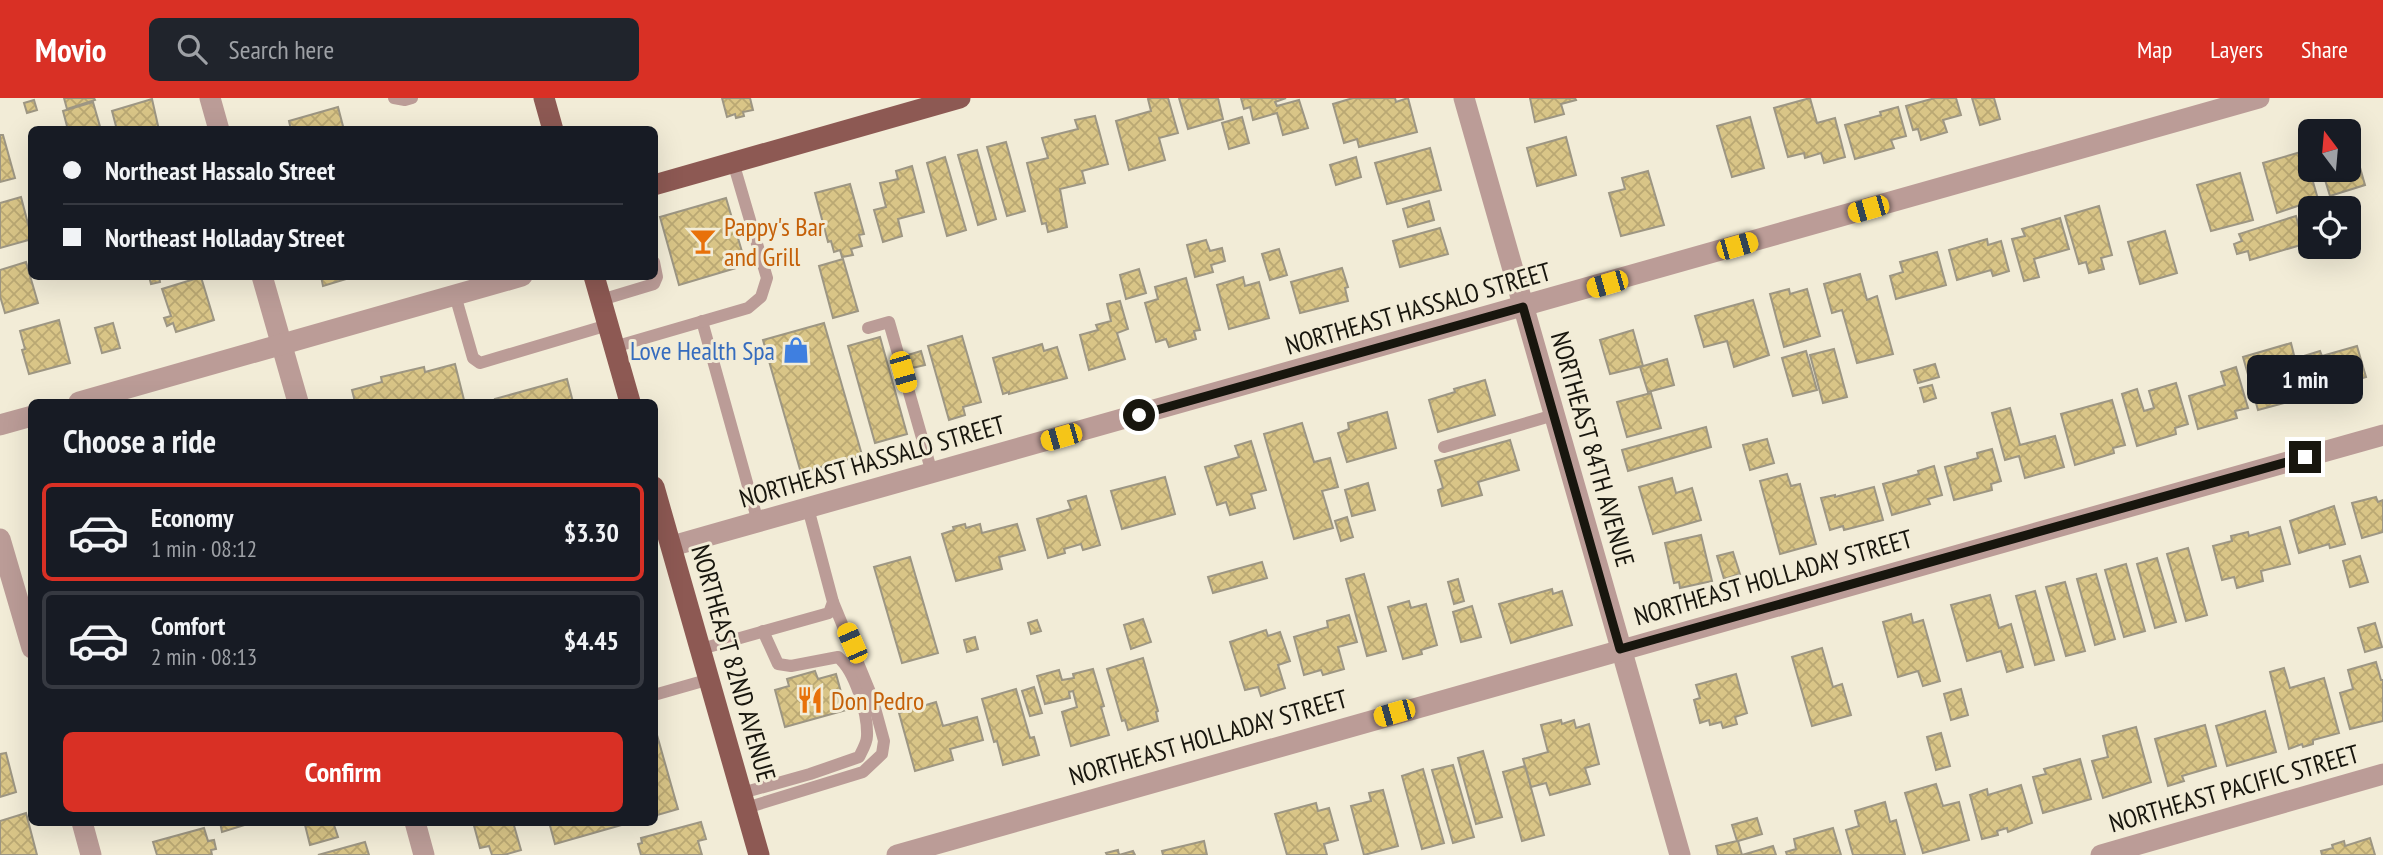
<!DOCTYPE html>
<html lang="en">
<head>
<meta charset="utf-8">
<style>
	body { margin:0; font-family:"PT Sans Narrow",sans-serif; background:#20242c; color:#f1f3f6; height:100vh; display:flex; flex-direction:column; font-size:26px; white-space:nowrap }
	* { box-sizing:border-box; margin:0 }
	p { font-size:23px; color:#9ea1a6 }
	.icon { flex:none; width:38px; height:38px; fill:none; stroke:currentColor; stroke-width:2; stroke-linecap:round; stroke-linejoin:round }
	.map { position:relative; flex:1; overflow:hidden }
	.side { position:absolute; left:28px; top:301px; width:630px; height:427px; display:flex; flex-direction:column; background:#171b24; border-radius:10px; box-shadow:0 7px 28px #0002 }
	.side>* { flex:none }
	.banner { position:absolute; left:28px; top:28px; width:630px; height:154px; border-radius:10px; box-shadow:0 7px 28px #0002; display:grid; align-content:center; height:154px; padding:0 35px; background:#171b24 }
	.needle { width:46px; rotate:344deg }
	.tools { position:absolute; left:2298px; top:21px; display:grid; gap:14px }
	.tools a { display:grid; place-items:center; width:63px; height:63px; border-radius:10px; background:#171b24; box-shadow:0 7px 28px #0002; font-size:35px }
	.end { position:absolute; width:32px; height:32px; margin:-16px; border:9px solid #18160e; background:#fff; box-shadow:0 0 0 4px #fff }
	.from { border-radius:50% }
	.bubble { position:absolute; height:49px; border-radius:10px; background:#171b24; box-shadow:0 7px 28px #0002; font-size:23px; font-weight:700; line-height:49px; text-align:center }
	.car { position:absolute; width:21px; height:42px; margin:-21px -10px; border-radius:9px; box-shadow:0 0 5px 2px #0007; background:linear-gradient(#f5c518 24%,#345 0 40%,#f5c518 0 76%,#345 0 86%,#f5c518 0) }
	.banner b { display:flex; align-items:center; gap:24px; height:66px; font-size:26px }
	.banner b+b { border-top:2px solid #363941 }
	.banner i { width:18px; height:18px; background:#f1f3f6 }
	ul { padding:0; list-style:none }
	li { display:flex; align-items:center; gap:21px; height:98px; margin:0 14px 10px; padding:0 21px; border:4px solid #363941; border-radius:10px }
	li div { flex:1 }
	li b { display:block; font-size:26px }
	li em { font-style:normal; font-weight:700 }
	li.selected { border-color:#d93025 }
	li>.icon { width:63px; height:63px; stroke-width:1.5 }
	h2 { padding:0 35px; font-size:32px; line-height:84px }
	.button { display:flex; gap:14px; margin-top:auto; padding:14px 35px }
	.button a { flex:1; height:80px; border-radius:10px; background:#d93025; color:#fff; font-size:28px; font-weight:700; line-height:80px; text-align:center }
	header { display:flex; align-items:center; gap:42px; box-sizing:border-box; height:98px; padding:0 35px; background:#d93025; color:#fff }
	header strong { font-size:33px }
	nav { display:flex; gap:38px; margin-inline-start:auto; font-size:24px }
	.search { width:490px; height:63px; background:#20242c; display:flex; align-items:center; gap:18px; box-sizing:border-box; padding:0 24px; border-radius:10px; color:#9ea1a6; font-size:26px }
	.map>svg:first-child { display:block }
	.building { fill:url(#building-cross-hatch); stroke:#9d9683; stroke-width:2 }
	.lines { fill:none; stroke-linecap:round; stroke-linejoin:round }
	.lane { stroke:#bb9c97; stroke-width:12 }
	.street { stroke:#bb9c97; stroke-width:21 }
	.primary { stroke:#8d5953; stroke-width:21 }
	.route { stroke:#18160e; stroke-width:9 }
	.labels { text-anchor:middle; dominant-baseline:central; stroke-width:6; stroke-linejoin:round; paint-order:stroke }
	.food-label { font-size:26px; fill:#c56008; stroke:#f2ecd7; text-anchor:start }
	.street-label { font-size:26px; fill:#18160e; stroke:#f2ecd7 }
	.shop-label { font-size:26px; fill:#366cbe; stroke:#f2ecd7; text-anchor:end }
</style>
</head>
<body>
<header>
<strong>Movio</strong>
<div class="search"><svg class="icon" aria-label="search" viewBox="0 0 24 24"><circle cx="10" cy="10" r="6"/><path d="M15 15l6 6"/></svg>Search here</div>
<nav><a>Map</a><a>Layers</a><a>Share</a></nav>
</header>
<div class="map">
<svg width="2383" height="757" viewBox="0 0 2383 757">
	<defs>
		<pattern id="building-cross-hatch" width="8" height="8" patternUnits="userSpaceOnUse" patternTransform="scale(1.75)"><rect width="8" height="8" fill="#d9c587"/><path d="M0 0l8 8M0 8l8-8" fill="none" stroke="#baa873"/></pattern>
	</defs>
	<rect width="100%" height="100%" fill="#f2ecd7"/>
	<g class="building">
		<polygon points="64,0 94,0 95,2 67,11"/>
		<polygon points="722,0 750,0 753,12 743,14 744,18 736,20 735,16 727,19"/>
		<polygon points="1152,0 1168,0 1178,35 1159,40 1165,62 1129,72 1116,23 1151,13 1148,1"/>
		<polygon points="1179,0 1218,0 1223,21 1188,31"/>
		<polygon points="1241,0 1286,0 1275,4 1277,8 1299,2 1308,30 1283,37 1277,15 1253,22 1250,9 1244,11"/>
		<polygon points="1353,0 1395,0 1396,4 1408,0 1417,34 1359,49 1357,41 1344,45 1333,6"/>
		<polygon points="1530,0 1575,0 1576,2 1561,6 1564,16 1535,24"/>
		<polygon points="1810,0 1817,25 1835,20 1845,59 1824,65 1821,55 1805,60 1804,55 1788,59 1774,10"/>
		<polygon points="1935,0 1956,0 1961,17 1943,22 1947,34 1921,42 1918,31 1913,32 1906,8"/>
		<polygon points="1972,0 1994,0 2000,21 1980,27"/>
		<polygon points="152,1 159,32 117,32 112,13"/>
		<polygon points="34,2 37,12 27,15 24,5"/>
		<polygon points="93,4 101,32 68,32 63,13"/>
		<polygon points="338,9 344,32 291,32 289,23"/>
		<polygon points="1898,9 1906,38 1891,42 1894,50 1855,61 1845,27 1881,17 1880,14"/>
		<polygon points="1095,18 1108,66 1082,73 1085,85 1060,91 1067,129 1048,134 1046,125 1042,126 1027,65 1048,60 1042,40 1078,31 1075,22"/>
		<polygon points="1242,19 1249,45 1229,51 1222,25"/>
		<polygon points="1750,19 1764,70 1732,79 1717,28"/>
		<polygon points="2349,31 2365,87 2330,98 2322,72 2348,72 2348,33 2342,33"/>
		<polygon points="0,37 3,37 15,80 0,84"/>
		<polygon points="1566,39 1576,77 1537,88 1527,50"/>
		<polygon points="1006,44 1025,113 1007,118 987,49"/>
		<polygon points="1430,50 1441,92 1387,106 1375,65"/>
		<polygon points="977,52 996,121 978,127 958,57"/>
		<polygon points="2304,53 2318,101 2277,115 2263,65"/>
		<polygon points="945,59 966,132 947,138 927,65"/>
		<polygon points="1356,59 1361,79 1336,87 1330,67"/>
		<polygon points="912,68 924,114 898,121 902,138 883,144 874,112 886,109 880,85 898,81 896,73"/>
		<polygon points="1648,73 1664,127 1621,138 1609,95 1625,91 1622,80"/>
		<polygon points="2240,75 2253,122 2211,133 2197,87"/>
		<polygon points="850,86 864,136 859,137 862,148 851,151 853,157 842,159 840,152 834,154 831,143 828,144 815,95"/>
		<polygon points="21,99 32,141 0,150 0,105"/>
		<polygon points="726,100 746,167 679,187 660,119"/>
		<polygon points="1429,103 1434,122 1408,129 1403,111"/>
		<polygon points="2099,108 2112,157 2101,160 2104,171 2089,175 2086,164 2079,166 2065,118"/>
		<polygon points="2296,118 2304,146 2250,162 2248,153 2237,156 2234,146 2242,143 2239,136"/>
		<polygon points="2060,120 2069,151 2034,161 2039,179 2024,183 2012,141 2025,138 2022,131"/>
		<polygon points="1440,130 1448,156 1400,169 1393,143"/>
		<polygon points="2165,133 2177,175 2140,186 2128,144"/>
		<polygon points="1987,141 1988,147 2001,143 2009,173 1993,178 1991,172 1957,182 1949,152"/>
		<polygon points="1206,142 1210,153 1222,150 1225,163 1211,167 1213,174 1195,179 1187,147"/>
		<polygon points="1279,151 1287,177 1270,182 1262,156"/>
		<polygon points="1937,154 1946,187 1896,201 1890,178 1903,174 1900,164"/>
		<polygon points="843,161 858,213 833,220 819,168"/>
		<polygon points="26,164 38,205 5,215 0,198 0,172"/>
		<polygon points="1342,170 1348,189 1345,190 1348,203 1300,215 1291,184"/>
		<polygon points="1139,171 1146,195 1126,201 1120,177"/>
		<polygon points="1860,176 1867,202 1877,198 1893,256 1857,265 1842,212 1832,215 1824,186"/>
		<polygon points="149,178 159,178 160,184 151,186"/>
		<polygon points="321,178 356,178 323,188"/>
		<polygon points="201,179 214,222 176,234 173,225 167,228 164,220 171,218 162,191"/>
		<polygon points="1243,179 1245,188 1259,184 1269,220 1229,231 1217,187"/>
		<polygon points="1186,180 1200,232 1194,233 1196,241 1169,249 1166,241 1156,244 1145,205 1158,201 1155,189"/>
		<polygon points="1789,191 1790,196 1807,191 1820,238 1784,249 1770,196"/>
		<polygon points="1753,202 1769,257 1734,269 1727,243 1704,249 1695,218"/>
		<polygon points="1120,203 1128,231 1117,235 1125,261 1089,272 1080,237 1098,232 1096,227 1111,223 1107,206"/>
		<polygon points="59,222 70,265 29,276 22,252 25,251 20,233"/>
		<polygon points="113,225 120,250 102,255 95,230"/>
		<polygon points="824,225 862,357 801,375 763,242"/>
		<polygon points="1633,232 1643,268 1610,276 1600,242"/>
		<polygon points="962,238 981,304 963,309 965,317 949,322 928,248"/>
		<polygon points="880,239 907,336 875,345 848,248"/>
		<polygon points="2291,245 2298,273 2280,278 2288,304 2258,312 2243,259"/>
		<polygon points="1042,246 1044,253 1057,249 1067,280 1009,296 1009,294 1003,296 993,260"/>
		<polygon points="2357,248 2366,279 2328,290 2326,284 2313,287 2304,258 2320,253 2322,258"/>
		<polygon points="1834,251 1847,299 1823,305 1810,257"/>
		<polygon points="921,253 925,267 912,270 908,257"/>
		<polygon points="1806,253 1817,292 1793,298 1782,260"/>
		<polygon points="1667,261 1674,287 1648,294 1640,269"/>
		<polygon points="455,266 464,302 454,304 355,304 352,292 382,284 381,279 424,269 425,274"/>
		<polygon points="1935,266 1939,279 1918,285 1914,272"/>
		<polygon points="2236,269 2248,310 2235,313 2237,320 2198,331 2189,298 2225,287 2221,274"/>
		<polygon points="567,281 573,304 496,304 495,301"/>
		<polygon points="1485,282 1495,317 1438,334 1429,302 1455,294 1454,291"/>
		<polygon points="2176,285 2188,326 2175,330 2176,336 2137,348 2122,296 2137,291 2144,313 2154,310 2149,293"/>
		<polygon points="1932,287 1936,300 1924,304 1920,290"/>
		<polygon points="1651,295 1661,330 1627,339 1617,304"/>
		<polygon points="2112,302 2125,347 2113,350 2114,355 2075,367 2061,316"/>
		<polygon points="2010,310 2020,347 2055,338 2064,369 2025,380 2019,358 2005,362 1992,315"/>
		<polygon points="1387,314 1396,350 1347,364 1338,335 1349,331 1348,325"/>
		<polygon points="1302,325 1314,364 1330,360 1338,389 1322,393 1333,430 1294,441 1264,336"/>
		<polygon points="1706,329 1711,349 1628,373 1622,352"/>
		<polygon points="1767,341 1774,365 1750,372 1743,347"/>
		<polygon points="1510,342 1519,372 1478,384 1482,397 1442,408 1438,392 1443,390 1435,363"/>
		<polygon points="1251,343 1266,392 1251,396 1255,410 1230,417 1226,404 1217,407 1205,369 1239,359 1235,348"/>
		<polygon points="1992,351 2001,383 1991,386 1992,392 1954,402 1945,369 1978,360 1977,355"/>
		<polygon points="1934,368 1942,397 1928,401 1930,406 1892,417 1883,386 1919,376 1918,373"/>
		<polygon points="1787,376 1791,388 1800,386 1816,446 1780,456 1760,383"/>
		<polygon points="1165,379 1175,416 1122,431 1111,393"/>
		<polygon points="1672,380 1676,395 1692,390 1701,422 1653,436 1639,389"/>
		<polygon points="1368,385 1375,412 1352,418 1345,392"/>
		<polygon points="1874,389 1883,422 1844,432 1843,428 1830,432 1821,400 1835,397 1835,399"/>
		<polygon points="1086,398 1100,447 1083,452 1081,446 1064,451 1065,455 1048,460 1037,421 1071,411 1068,403"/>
		<polygon points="2376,399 2378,404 2383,402 2383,434 2362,440 2352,405"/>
		<polygon points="2334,408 2345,446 2330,450 2329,446 2299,455 2290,423"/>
		<polygon points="1347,419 1353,439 1341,443 1335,423"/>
		<polygon points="965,426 966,430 980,426 982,435 1017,426 1025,452 999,459 1002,471 956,483 942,436 954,432 953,429"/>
		<polygon points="2280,429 2290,466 2261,473 2263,483 2237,490 2234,479 2222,482 2213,448 2232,443 2231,438 2248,434 2249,438"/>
		<polygon points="1701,437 1712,483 1680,490 1679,484 1674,485 1665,445"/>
		<polygon points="2188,450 2207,517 2186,523 2167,456"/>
		<polygon points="1733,454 1740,476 1724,481 1717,458"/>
		<polygon points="2360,458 2368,484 2350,489 2343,463"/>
		<polygon points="910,459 938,555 902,565 874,469"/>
		<polygon points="2157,460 2176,524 2155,530 2137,466"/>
		<polygon points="1262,464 1267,480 1213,495 1208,479"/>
		<polygon points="2126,466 2145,533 2124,539 2105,472"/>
		<polygon points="1364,476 1386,553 1367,558 1346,481"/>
		<polygon points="2096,476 2115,541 2095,547 2077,481"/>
		<polygon points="1458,481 1464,503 1454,506 1448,484"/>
		<polygon points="2065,484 2085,553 2066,558 2046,489"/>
		<polygon points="1552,491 1553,496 1562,493 1572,527 1511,545 1499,506"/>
		<polygon points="2035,493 2054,562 2035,567 2016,498"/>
		<polygon points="1990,497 1999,530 2011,526 2023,569 2007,574 2001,553 1967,563 1951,507"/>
		<polygon points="1409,503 1411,510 1426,506 1437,547 1421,552 1422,556 1403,561 1388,509"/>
		<polygon points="1472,508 1481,539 1461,544 1453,514"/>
		<polygon points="1911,516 1913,525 1923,522 1940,583 1923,588 1918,573 1898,579 1883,524"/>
		<polygon points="1349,517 1357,544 1338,549 1344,571 1323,577 1321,572 1304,577 1294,539 1328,529 1327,523"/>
		<polygon points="1143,521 1151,544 1131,551 1124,527"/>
		<polygon points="1037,522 1041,533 1031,536 1028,525"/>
		<polygon points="2375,525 2382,549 2365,554 2358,530"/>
		<polygon points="1266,532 1268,538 1280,534 1290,563 1278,567 1285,590 1261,598 1258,589 1245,592 1230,544"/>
		<polygon points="975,539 978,551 967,554 964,542"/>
		<polygon points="1822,550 1833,589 1842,586 1851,617 1812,628 1792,559"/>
		<polygon points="1143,560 1158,613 1156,614 1158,623 1128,632 1125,622 1122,623 1107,571"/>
		<polygon points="2376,564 2381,582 2383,582 2383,623 2350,631 2340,595 2353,591 2348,572"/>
		<polygon points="2284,570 2290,590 2324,580 2339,635 2313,642 2313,646 2303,649 2302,646 2289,651 2270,574"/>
		<polygon points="1093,571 1104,608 1101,609 1109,637 1071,648 1062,614 1077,609 1073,593 1069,594 1070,600 1045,606 1037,578 1059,572 1062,582 1074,580 1073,576"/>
		<polygon points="815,573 818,581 836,576 846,612 785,629 775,592 789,588 787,581"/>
		<polygon points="1736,576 1747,615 1735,619 1737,626 1723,630 1721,624 1710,627 1709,622 1700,625 1694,602 1700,600 1696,587"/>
		<polygon points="1034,589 1042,615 1030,618 1022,593"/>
		<polygon points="1016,591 1030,640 1034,639 1039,657 1003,667 997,643 994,644 982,601"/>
		<polygon points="1961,591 1968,617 1951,622 1944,596"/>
		<polygon points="936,604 943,628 977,619 983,642 950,651 953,662 915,673 899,615"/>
		<polygon points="2265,613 2276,654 2227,668 2216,628"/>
		<polygon points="1561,622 1562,626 1574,622 1576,630 1589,626 1599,666 1585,670 1590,686 1550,697 1546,685 1531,689 1523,661 1548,654 1541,627"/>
		<polygon points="2205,627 2216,668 2182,678 2184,683 2168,688 2155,641"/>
		<polygon points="2136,629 2151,684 2103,700 2092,663 2108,659 2103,638"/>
		<polygon points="1941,635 1950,668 1936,672 1927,639"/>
		<polygon points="654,637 657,637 678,711 654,718"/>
		<polygon points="1483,653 1502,719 1476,726 1458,660"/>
		<polygon points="6,655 16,694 0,699 0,656"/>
		<polygon points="2080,661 2091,701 2043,715 2033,679 2046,676 2044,671"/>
		<polygon points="1453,667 1474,739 1453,745 1432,672"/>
		<polygon points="1525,668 1544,737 1522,743 1503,674"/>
		<polygon points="1423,671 1444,745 1422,751 1402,678"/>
		<polygon points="1936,686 1943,708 1959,704 1969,742 1923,755 1905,695"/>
		<polygon points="2021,687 2032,725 2008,734 2007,730 1997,733 1998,737 1982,741 1970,697 1987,691 1988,697"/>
		<polygon points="1383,692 1398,748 1364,757 1351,708 1371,703 1369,695"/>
		<polygon points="1885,704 1890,724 1896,722 1905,757 1853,757 1846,732 1859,728 1855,713"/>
		<polygon points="1316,705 1318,713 1329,710 1338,742 1324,746 1327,757 1287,757 1275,716"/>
		<polygon points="26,715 37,757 0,757 0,723"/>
		<polygon points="1757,720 1762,736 1738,743 1742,757 1773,748 1776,757 1718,757 1716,748 1737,743 1732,727"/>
		<polygon points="220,724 251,724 251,725 222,734"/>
		<polygon points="315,724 333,724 338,739 310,747 305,727"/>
		<polygon points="473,724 513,724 521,752 504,757 492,757 489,748 480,750"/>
		<polygon points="549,724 632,724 555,746"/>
		<polygon points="701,724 706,741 698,743 702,757 641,757 638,746 642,745 641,740"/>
		<polygon points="204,730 208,743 214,742 216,751 211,752 212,757 157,757 153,744"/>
		<polygon points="1833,730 1841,757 1787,757 1786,754 1796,751 1794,741"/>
		<polygon points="2370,740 2375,757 2322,757 2321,753 2333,750 2332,747 2344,743 2345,748"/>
		<polygon points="1204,743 1207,757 1163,757 1162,753"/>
		<polygon points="365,744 369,757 318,757"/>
		<polygon points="1118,752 1119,757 1133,753 1135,757 1107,757 1106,755"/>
	</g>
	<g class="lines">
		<g class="lane">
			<polyline points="394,0 405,2 412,0"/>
			<polyline points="455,197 473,260 480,265 608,227"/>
			<polyline points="601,202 654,186 657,179 654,164"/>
			<polyline points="702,223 758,424"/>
			<polyline points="868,230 889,224 932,375"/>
			<polyline points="614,249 748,210 761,199 767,180 733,64"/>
			<polyline points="1444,349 1554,317"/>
			<polyline points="701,551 829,515 833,504 808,410"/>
			<polyline points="654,597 710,581"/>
			<path d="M742,695l68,-19 49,-17c3,-6 8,-14 8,-21 1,-22 -12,-65 -29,-79l-47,9 -13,-2 -15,-33"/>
			<polyline points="746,710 863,674 882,656 884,643 872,599 833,504"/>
		</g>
		<g class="street">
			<polyline points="210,0 219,32"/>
			<polyline points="1464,0 1680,757"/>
			<polyline points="262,178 298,304"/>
			<polyline points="79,304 522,178"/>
			<polyline points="0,327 32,318"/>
			<polyline points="0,441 32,550"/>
			<polyline points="672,448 2259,0"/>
			<polyline points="82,724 91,757"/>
			<polyline points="415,724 424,757"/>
			<polyline points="897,757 2383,337"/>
			<polyline points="2101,757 2383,676"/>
		</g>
		<g class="primary">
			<polyline points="544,0 553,32"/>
			<polyline points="654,87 960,0"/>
			<polyline points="594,178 630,304"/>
			<polyline points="654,389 759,757"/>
		</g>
	</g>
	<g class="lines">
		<polyline class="route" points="1139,317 1523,209 1620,551 2305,359"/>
	</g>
	<defs>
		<symbol id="bar-bare" viewBox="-9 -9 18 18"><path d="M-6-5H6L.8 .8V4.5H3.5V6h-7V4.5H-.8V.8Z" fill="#e8710a" stroke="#f2ecd7" stroke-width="2.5" paint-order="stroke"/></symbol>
		<symbol id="shop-bare" viewBox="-9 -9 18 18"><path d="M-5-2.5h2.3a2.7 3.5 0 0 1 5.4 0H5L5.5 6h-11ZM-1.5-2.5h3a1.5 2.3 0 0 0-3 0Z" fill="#3f7fe0" stroke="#f2ecd7" stroke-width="2.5" paint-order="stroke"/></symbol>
		<symbol id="restaurant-bare" viewBox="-9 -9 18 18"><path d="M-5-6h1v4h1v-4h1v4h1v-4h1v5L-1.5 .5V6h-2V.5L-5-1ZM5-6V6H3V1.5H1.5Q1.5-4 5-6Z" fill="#e8710a" stroke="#f2ecd7" stroke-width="2.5" paint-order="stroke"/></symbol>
	</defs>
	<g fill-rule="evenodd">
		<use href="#bar-bare" x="684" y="124" width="38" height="38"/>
		<use href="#shop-bare" x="777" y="233" width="38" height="38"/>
		<use href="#restaurant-bare" x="791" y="583" width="38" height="38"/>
	</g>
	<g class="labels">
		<g class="food-label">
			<text x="724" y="128">Pappy's Bar<tspan x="724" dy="30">and Grill</tspan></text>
			<text x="831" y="602">Don Pedro</text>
		</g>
		<g class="street-label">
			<text transform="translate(1418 210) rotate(-16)">NORTHEAST HASSALO STREET</text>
			<text transform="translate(1593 351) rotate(74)">NORTHEAST 84TH AVENUE</text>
			<text transform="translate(872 363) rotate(-16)">NORTHEAST HASSALO STREET</text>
			<text transform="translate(1773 479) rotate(-16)">NORTHEAST HOLLADAY STREET</text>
			<text transform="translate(734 565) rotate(74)">NORTHEAST 82ND AVENUE</text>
			<text transform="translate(1208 639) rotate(-16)">NORTHEAST HOLLADAY STREET</text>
			<text transform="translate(2234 690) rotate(-16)">NORTHEAST PACIFIC STREET</text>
		</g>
		<g class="shop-label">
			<text x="775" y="252">Love Health Spa</text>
		</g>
	</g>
</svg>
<div class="tools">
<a><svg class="needle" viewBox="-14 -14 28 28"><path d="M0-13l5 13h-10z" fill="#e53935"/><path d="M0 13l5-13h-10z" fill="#9ea1a6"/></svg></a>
<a><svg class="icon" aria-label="locate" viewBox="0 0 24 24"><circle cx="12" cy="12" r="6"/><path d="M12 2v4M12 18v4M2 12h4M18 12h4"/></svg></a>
</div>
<i class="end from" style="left:1139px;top:317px"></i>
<i class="end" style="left:2305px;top:359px"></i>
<div class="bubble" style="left:2247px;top:257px;width:116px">1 min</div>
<i class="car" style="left:1868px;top:111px;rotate:254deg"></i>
<i class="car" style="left:1737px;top:148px;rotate:74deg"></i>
<i class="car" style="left:1607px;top:186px;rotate:254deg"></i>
<i class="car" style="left:903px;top:274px;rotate:164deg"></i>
<i class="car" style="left:1061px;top:339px;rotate:254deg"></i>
<i class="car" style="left:852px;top:545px;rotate:336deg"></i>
<i class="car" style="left:1394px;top:615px;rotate:254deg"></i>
<div class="banner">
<b><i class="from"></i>Northeast Hassalo Street</b>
<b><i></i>Northeast Holladay Street</b>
</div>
<section class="side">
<h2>Choose a ride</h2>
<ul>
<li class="selected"><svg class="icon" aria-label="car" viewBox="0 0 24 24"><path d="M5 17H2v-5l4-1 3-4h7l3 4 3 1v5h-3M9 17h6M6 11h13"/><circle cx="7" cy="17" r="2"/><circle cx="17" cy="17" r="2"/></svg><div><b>Economy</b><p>1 min · 08:12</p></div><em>$3.30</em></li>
<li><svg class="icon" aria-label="car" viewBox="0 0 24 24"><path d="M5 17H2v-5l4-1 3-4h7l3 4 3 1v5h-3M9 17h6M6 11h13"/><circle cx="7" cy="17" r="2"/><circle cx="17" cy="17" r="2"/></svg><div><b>Comfort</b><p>2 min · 08:13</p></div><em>$4.45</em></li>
</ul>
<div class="button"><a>Confirm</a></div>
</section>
</div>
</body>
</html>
